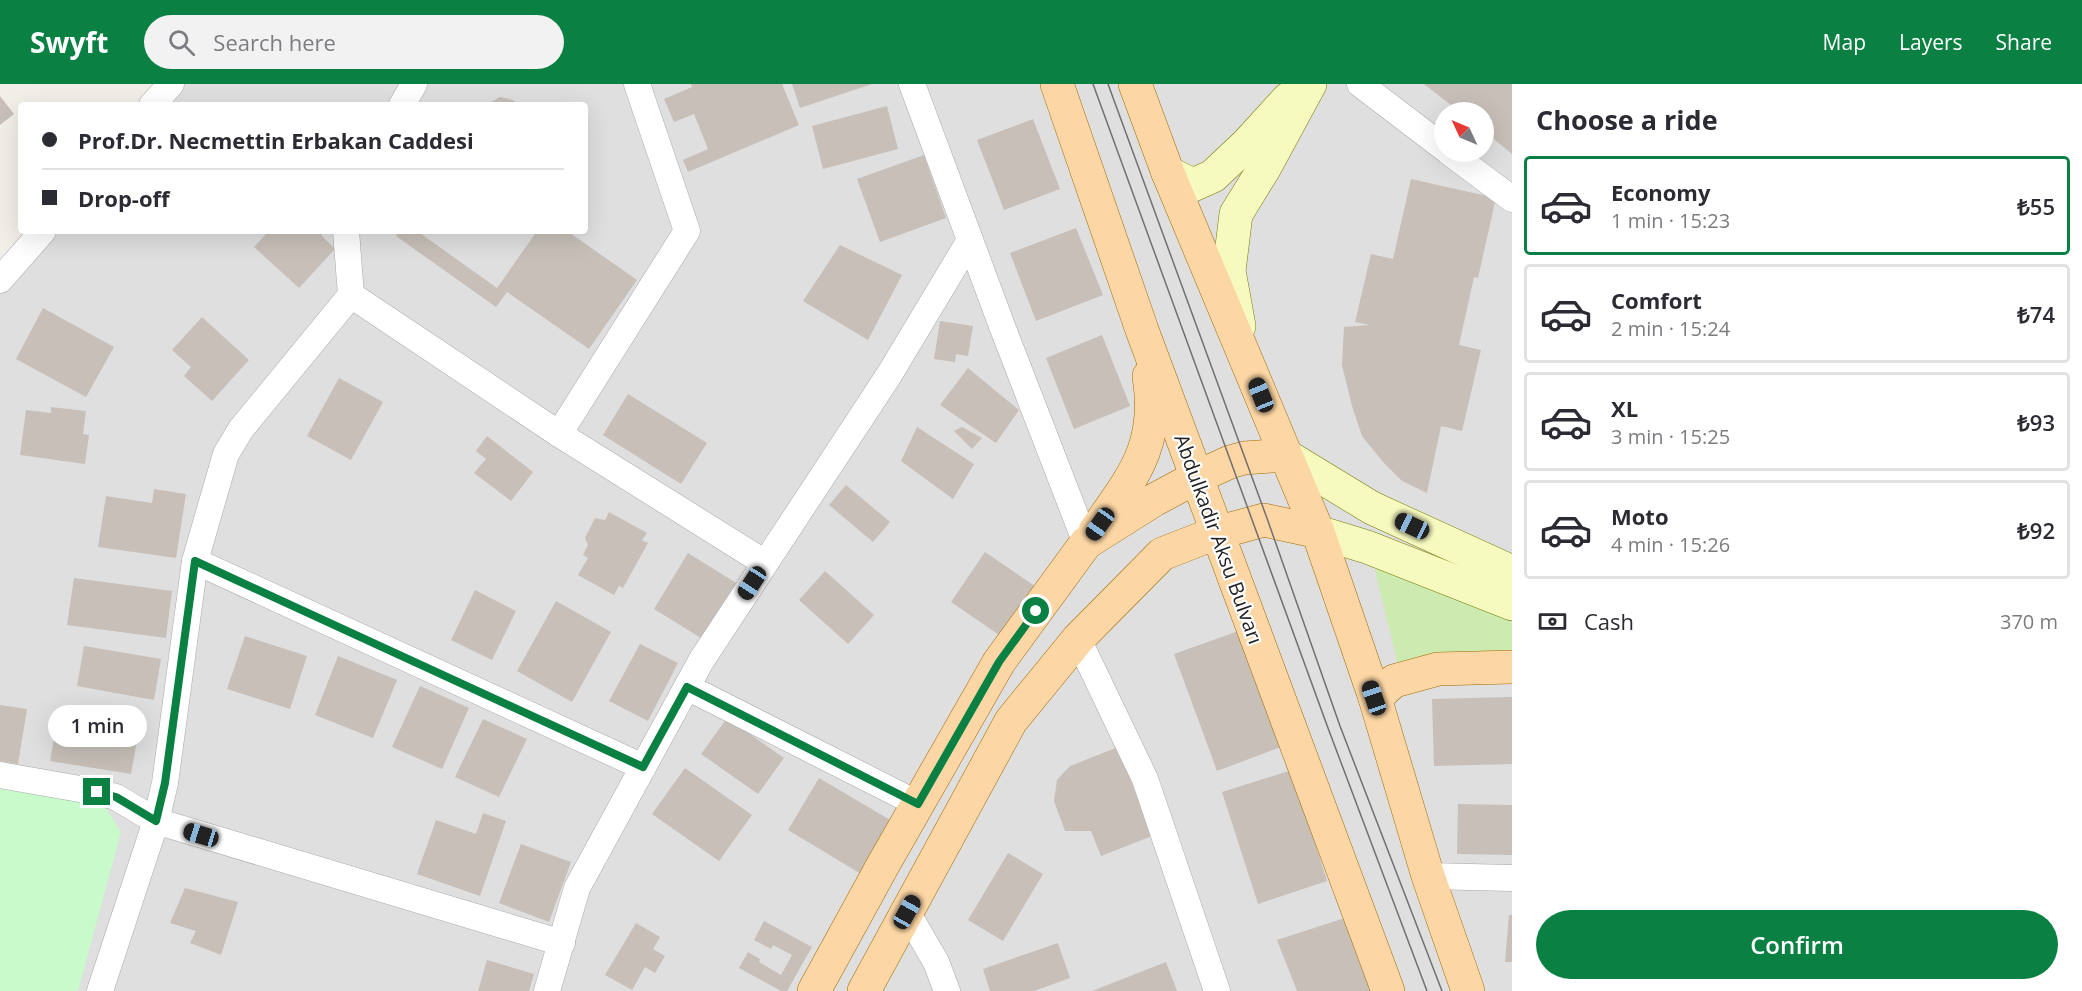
<!DOCTYPE html>
<html lang="en">
<head>
<meta charset="utf-8">
<style>
	body { margin:0; font-family:"Open Sans",sans-serif; background:#f2f2f3; color:#2b2b33; height:100vh; display:flex; flex-direction:column; font-size:22px; white-space:nowrap }
	* { box-sizing:border-box; margin:0 }
	p { font-size:20px; color:#7c7c81 }
	.icon { flex:none; width:33px; height:33px; fill:none; stroke:currentColor; stroke-width:2; stroke-linecap:round; stroke-linejoin:round }
	.map { position:relative; flex:1; overflow:hidden }
	.panel { display:flex; flex-direction:column; background:#fff; width:570px }
	.panel>* { flex:none }
	.banner { position:absolute; left:18px; top:18px; width:570px; height:132px; border-radius:6px; box-shadow:0 6px 24px #0002; display:grid; align-content:center; height:132px; padding:0 24px; background:#fff }
	.needle { width:39px; rotate:314deg }
	.tools { position:absolute; left:1434px; top:18px; display:grid; gap:12px }
	.tools a { display:grid; place-items:center; width:60px; height:60px; border-radius:50%; background:#fff; box-shadow:0 6px 24px #0002; font-size:30px }
	.end { position:absolute; width:27px; height:27px; margin:-14px; border:8px solid #0b8043; background:#fff; box-shadow:0 0 0 3px #fff }
	.from { border-radius:50% }
	.bubble { position:absolute; height:42px; border-radius:21px; background:#fff; box-shadow:0 6px 24px #0002; font-size:20px; font-weight:600; line-height:42px; text-align:center }
	.car { position:absolute; width:18px; height:36px; margin:-18px -9px; border-radius:8px; box-shadow:0 0 4px 2px #0007; background:linear-gradient(#222 24%,#8ab4d8 0 40%,#222 0 76%,#8ab4d8 0 86%,#222 0) }
	.banner b { display:flex; align-items:center; gap:21px; height:57px; font-size:22px }
	.banner b+b { border-top:2px solid #e1e1e2 }
	.banner i { width:15px; height:15px; background:#2b2b33 }
	ul { padding:0; list-style:none }
	li { display:flex; align-items:center; gap:18px; height:99px; margin:0 12px 9px; padding:0 12px; border:3px solid #e1e1e2; border-radius:6px }
	li div { flex:1 }
	li b { display:block; font-size:22px }
	li em { font-style:normal; font-weight:600 }
	li.active { border-color:#0b8043 }
	li>.icon { width:54px; height:54px; stroke-width:1.5 }
	h2 { padding:0 24px; font-size:27px; line-height:72px }
	.pay { display:flex; align-items:center; gap:15px; height:66px; padding:0 24px; font-size:22px }
	.pay p { margin-inline-start:auto }
	.primary-button { display:flex; gap:12px; margin-top:auto; padding:12px 24px }
	.primary-button a { flex:1; height:69px; border-radius:36px; background:#0b8043; color:#fff; font-size:24px; font-weight:600; line-height:69px; text-align:center }
	header { display:flex; align-items:center; gap:36px; box-sizing:border-box; height:84px; padding:0 30px; background:#0b8043; color:#fff }
	header strong { font-size:28px }
	nav { display:flex; gap:33px; margin-inline-start:auto; font-size:21px }
	.search { width:420px; height:54px; background:#f2f2f3; display:flex; align-items:center; gap:15px; box-sizing:border-box; padding:0 21px; border-radius:33px; color:#7c7c81; font-size:22px }
	main { display:flex; flex:1; min-height:0 }
	.map>svg:first-child { display:block }
	.residential { fill:#e0dfdf; fill-rule:evenodd }
	.grass { fill:#cdebb0 }
	.park { fill:#c8facc }
	.building { fill:#c7bfb8 }
	.lines { fill:none; stroke-linecap:round; stroke-linejoin:round }
	.street-casing { stroke:#a9a9a9; stroke-width:27 }
	.secondary-casing { stroke:#707d05; stroke-width:34 }
	.primary-casing { stroke:#a06b00; stroke-width:34 }
	.street { stroke:#fff; stroke-width:26 }
	.secondary { stroke:#f7fabf; stroke-width:33 }
	.primary { stroke:#fcd6a4; stroke-width:33 }
	.tram { stroke:#707070; stroke-width:1.5 }
	.route { stroke:#0b8043; stroke-width:8 }
	.labels { text-anchor:middle; dominant-baseline:central; stroke-width:4.5; stroke-linejoin:round; paint-order:stroke }
	.street-label { font-size:20px; fill:#222; stroke:#fff }
</style>
</head>
<body>
<header>
<strong>Swyft</strong>
<div class="search"><svg class="icon" aria-label="search" viewBox="0 0 24 24"><circle cx="10" cy="10" r="6"/><path d="M15 15l6 6"/></svg>Search here</div>
<nav><a>Map</a><a>Layers</a><a>Share</a></nav>
</header>
<main>
<div class="map">
<svg width="1512" height="907" viewBox="0 0 1512 907">
	<rect width="100%" height="100%" fill="#f2efe9"/>
	<path class="residential" d="M179,0h1333v907h-1512v-720l38,-40h547v-126h-426zM1444,28h40v40h-40z"/>
	<polygon class="grass" points="1378,485 1512,533 1512,569 1398,580 1375,487"/>
	<polygon class="park" points="0,704 100,715 121,748 78,907 0,907"/>
	<g class="building">
		<polygon points="691,0 782,0 799,41 688,88 683,76 708,65 694,30 674,38 664,15 692,3"/>
		<polygon points="792,0 872,0 800,24"/>
		<polygon points="1424,0 1512,0 1512,70 1484,47 1484,28 1460,28"/>
		<polygon points="0,12 14,30 0,41"/>
		<polygon points="500,13 513,16 518,21 486,21"/>
		<polygon points="887,22 898,65 823,85 812,42"/>
		<polygon points="1033,35 1060,105 1004,126 977,56"/>
		<polygon points="924,71 946,134 880,158 857,95"/>
		<polygon points="1411,95 1496,114 1478,194 1474,193 1459,261 1481,266 1462,347 1441,342 1427,409 1402,397 1383,378 1362,352 1352,322 1342,281 1344,243 1370,241 1355,238 1371,170 1393,175"/>
		<polygon points="1076,144 1103,211 1036,237 1010,169"/>
		<polygon points="269,147 325,147 321,151 335,165 299,204 254,163"/>
		<polygon points="399,147 417,147 497,204 537,147 567,147 637,196 589,265 507,208 496,223 396,152"/>
		<polygon points="840,161 902,191 868,256 803,217"/>
		<polygon points="43,224 114,263 86,313 16,275"/>
		<polygon points="202,233 249,276 212,317 184,292 191,283 172,266"/>
		<polygon points="940,237 973,242 968,272 956,270 955,278 934,275"/>
		<polygon points="1102,251 1130,322 1074,345 1046,274"/>
		<polygon points="968,284 1019,326 996,359 940,321"/>
		<polygon points="339,294 383,318 351,376 307,352"/>
		<polygon points="628,310 707,359 681,400 603,351"/>
		<polygon points="51,323 86,327 83,350 89,351 85,380 20,371 26,326 51,329"/>
		<polygon points="917,343 974,380 953,415 901,377"/>
		<polygon points="962,343 982,354 972,365 954,347"/>
		<polygon points="487,352 533,388 511,417 474,389 486,375 476,367"/>
		<polygon points="846,401 890,438 873,458 829,421"/>
		<polygon points="154,405 186,410 176,474 98,463 106,412 152,419"/>
		<polygon points="609,428 647,449 642,456 648,459 623,504 619,502 614,511 578,491 588,474 583,471 588,461 585,454 595,434 605,436"/>
		<polygon points="985,468 1042,507 1008,557 951,518"/>
		<polygon points="688,469 741,502 706,557 654,525"/>
		<polygon points="825,487 874,531 848,560 799,516"/>
		<polygon points="74,494 172,507 166,554 67,541"/>
		<polygon points="475,506 516,527 492,576 451,556"/>
		<polygon points="556,517 611,548 572,618 517,587"/>
		<polygon points="1244,545 1286,661 1217,687 1174,570"/>
		<polygon points="245,552 307,572 290,625 227,605"/>
		<polygon points="640,560 678,579 648,637 609,617"/>
		<polygon points="84,562 161,575 154,616 77,602"/>
		<polygon points="338,572 397,596 373,654 315,631"/>
		<polygon points="420,602 469,624 442,685 392,663"/>
		<polygon points="1512,613 1512,680 1434,682 1432,615"/>
		<polygon points="0,621 27,625 18,680 0,677"/>
		<polygon points="727,634 784,674 758,710 701,670"/>
		<polygon points="483,635 527,655 499,713 455,693"/>
		<polygon points="57,638 138,651 131,690 50,677"/>
		<polygon points="1118,663 1152,752 1101,772 1091,747 1065,747 1054,717 1057,696 1070,682"/>
		<polygon points="685,684 752,731 719,777 652,730"/>
		<polygon points="1292,686 1327,797 1258,820 1222,708"/>
		<polygon points="819,694 897,740 866,793 788,746"/>
		<polygon points="1458,720 1512,721 1512,771 1457,770"/>
		<polygon points="483,729 506,737 480,812 417,790 436,736 476,750"/>
		<polygon points="521,760 571,778 549,838 499,819"/>
		<polygon points="1008,769 1043,790 1003,857 968,836"/>
		<polygon points="185,804 238,818 221,871 190,859 196,847 170,839"/>
		<polygon points="1509,831 1512,831 1512,878 1505,878"/>
		<polygon points="1348,833 1376,907 1297,907 1277,856"/>
		<polygon points="764,837 812,863 787,907 781,907 739,884 748,868 760,875 759,878 781,891 792,871 773,861 771,865 754,856"/>
		<polygon points="636,839 660,853 653,865 665,872 655,889 645,883 632,906 605,891"/>
		<polygon points="1058,859 1070,894 1034,907 990,907 983,885"/>
		<polygon points="487,876 534,890 529,907 478,907"/>
		<polygon points="1166,878 1177,907 1092,907"/>
	</g>
	<g class="lines">
		<defs>
			<g id="street">
				<polyline points="912,0 1002,242 1086,459"/>
				<polyline points="1360,0 1444,64"/>
				<polyline points="152,21 171,0"/>
				<polyline points="402,21 414,0"/>
				<polyline points="1449,68 1512,115"/>
				<polyline points="346,147 351,211 241,345 226,370 195,477 165,699 156,737 562,859"/>
				<polyline points="0,196 43,147"/>
				<polyline points="351,211 559,350 765,479"/>
				<polyline points="559,350 687,147 637,0"/>
				<polyline points="195,477 643,683"/>
				<polyline points="1078,555 1145,695 1217,907"/>
				<polyline points="687,603 918,720"/>
				<polyline points="0,691 97,708 116,713 156,737 100,907"/>
				<polyline points="1428,792 1512,794"/>
				<polyline points="907,828 936,878 947,907"/>
				<polyline points="547,907 577,804 701,577 889,291 970,156"/>
			</g>
			<g id="secondary">
				<polyline points="1168,89 1193,101 1213,92 1247,60 1288,15"/>
				<polyline points="1239,242 1229,187 1236,130 1265,83 1310,0"/>
				<polyline points="1285,371 1372,424 1512,488"/>
				<polyline points="1318,448 1367,463 1512,520"/>
			</g>
			<g id="primary">
				<polyline points="1057,0 1142,246 1388,907"/>
				<polyline points="1135,0 1168,89 1318,448 1375,614 1428,792 1468,907"/>
				<path d="M1095,447c38,-55 65,-84 54,-155"/>
				<polyline points="1375,614 1394,597 1438,585 1512,583"/>
				<polyline points="814,907 883,781 999,578 1086,459 1154,416 1197,393 1230,378 1244,374 1285,371"/>
				<polyline points="864,907 1011,637 1078,555 1162,470 1216,449 1264,436 1318,448"/>
			</g>
		</defs>
		<use href="#street" class="street-casing"/>
		<use href="#secondary" class="secondary-casing"/>
		<use href="#primary" class="primary-casing"/>
		<use href="#street" class="street"/>
		<use href="#secondary" class="secondary"/>
		<use href="#primary" class="primary"/>
		<g class="tram">
			<polyline points="1093,0 1328,644 1427,907"/>
			<polyline points="1108,0 1268,437 1340,642 1442,907"/>
		</g>
	</g>
	<g class="lines">
		<polyline class="route" points="97,708 116,713 156,737 165,699 195,477 643,683 687,603 918,720 999,578 1036,527"/>
	</g>
	<g class="labels">
		<g class="street-label">
			<text transform="translate(1219 455) rotate(70)">Abdulkadir Aksu Bulvarı</text>
		</g>
	</g>
</svg>
<div class="tools">
<a><svg class="needle" viewBox="-14 -14 28 28"><path d="M0-13l5 13h-10z" fill="#e53935"/><path d="M0 13l5-13h-10z" fill="#7c7c81"/></svg></a>
</div>
<i class="end from" style="left:1036px;top:527px"></i>
<i class="end" style="left:97px;top:708px"></i>
<div class="bubble" style="left:48px;top:621px;width:99px">1 min</div>
<i class="car" style="left:1261px;top:311px;rotate:338deg"></i>
<i class="car" style="left:1100px;top:440px;rotate:215deg"></i>
<i class="car" style="left:1412px;top:442px;rotate:295deg"></i>
<i class="car" style="left:752px;top:499px;rotate:213deg"></i>
<i class="car" style="left:1374px;top:614px;rotate:341deg"></i>
<i class="car" style="left:201px;top:751px;rotate:287deg"></i>
<i class="car" style="left:907px;top:828px;rotate:29deg"></i>
<div class="banner">
<b><i class="from"></i>Prof.Dr. Necmettin Erbakan Caddesi</b>
<b><i></i>Drop-off</b>
</div>
</div>
<section class="panel">
<h2>Choose a ride</h2>
<ul>
<li class="active"><svg class="icon" aria-label="car" viewBox="0 0 24 24"><path d="M5 17H2v-5l4-1 3-4h7l3 4 3 1v5h-3M9 17h6M6 11h13"/><circle cx="7" cy="17" r="2"/><circle cx="17" cy="17" r="2"/></svg><div><b>Economy</b><p>1 min · 15:23</p></div><em>₺55</em></li>
<li><svg class="icon" aria-label="car" viewBox="0 0 24 24"><path d="M5 17H2v-5l4-1 3-4h7l3 4 3 1v5h-3M9 17h6M6 11h13"/><circle cx="7" cy="17" r="2"/><circle cx="17" cy="17" r="2"/></svg><div><b>Comfort</b><p>2 min · 15:24</p></div><em>₺74</em></li>
<li><svg class="icon" aria-label="car" viewBox="0 0 24 24"><path d="M5 17H2v-5l4-1 3-4h7l3 4 3 1v5h-3M9 17h6M6 11h13"/><circle cx="7" cy="17" r="2"/><circle cx="17" cy="17" r="2"/></svg><div><b>XL</b><p>3 min · 15:25</p></div><em>₺93</em></li>
<li><svg class="icon" aria-label="car" viewBox="0 0 24 24"><path d="M5 17H2v-5l4-1 3-4h7l3 4 3 1v5h-3M9 17h6M6 11h13"/><circle cx="7" cy="17" r="2"/><circle cx="17" cy="17" r="2"/></svg><div><b>Moto</b><p>4 min · 15:26</p></div><em>₺92</em></li>
</ul>
<div class="pay"><svg class="icon" aria-label="cash" viewBox="0 0 24 24"><path d="M3 7h18v10H3z"/><circle cx="12" cy="12" r="2"/></svg>Cash<p>370 m</p></div>
<div class="primary-button"><a>Confirm</a></div>
</section>
</main>
</body>
</html>
